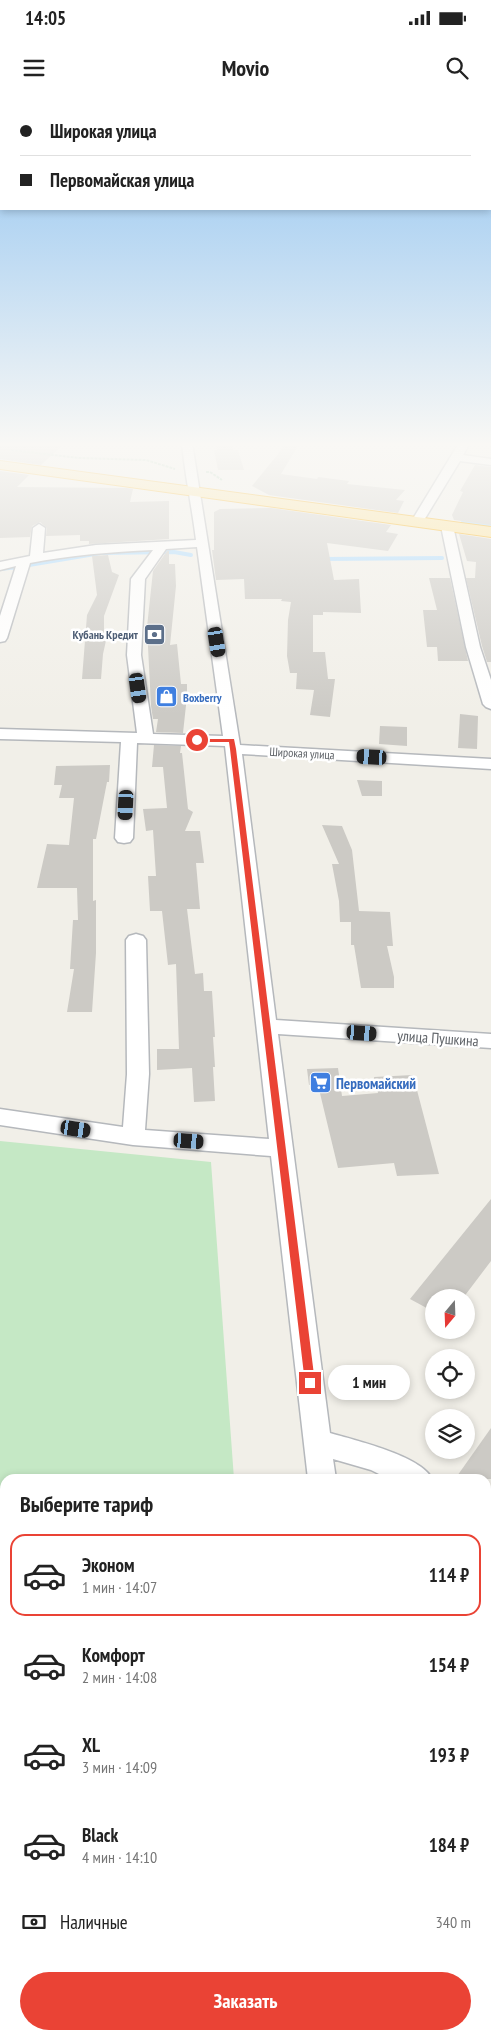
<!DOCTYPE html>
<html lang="ru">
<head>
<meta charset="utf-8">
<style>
	body { margin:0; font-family:"PT Sans Narrow",sans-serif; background:#f2f2f2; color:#222; height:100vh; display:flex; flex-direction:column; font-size:19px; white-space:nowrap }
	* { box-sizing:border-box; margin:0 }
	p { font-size:16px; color:#767676 }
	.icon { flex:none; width:28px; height:28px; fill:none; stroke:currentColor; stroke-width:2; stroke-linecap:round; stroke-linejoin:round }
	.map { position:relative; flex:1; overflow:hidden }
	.panel { position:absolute; left:0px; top:1374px; width:491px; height:566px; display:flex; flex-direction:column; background:#fff; border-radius:15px 15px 0 0; box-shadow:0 2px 8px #0003 }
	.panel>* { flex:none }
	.banner { position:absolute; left:0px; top:0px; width:491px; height:110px; box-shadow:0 2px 8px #0003; display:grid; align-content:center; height:110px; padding:0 20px; background:#fff }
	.needle { width:32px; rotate:199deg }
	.controls { position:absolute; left:425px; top:1189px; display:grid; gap:10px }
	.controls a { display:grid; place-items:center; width:50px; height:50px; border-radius:50%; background:#fff; box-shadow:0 2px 8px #0003; font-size:25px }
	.end { position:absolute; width:22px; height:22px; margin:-11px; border:6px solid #ea4335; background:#fff; box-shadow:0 0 0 2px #fff }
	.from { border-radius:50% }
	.bubble { position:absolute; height:35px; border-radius:18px; background:#fff; box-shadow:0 2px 8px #0003; font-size:16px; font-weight:700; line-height:35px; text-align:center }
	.car { position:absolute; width:15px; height:30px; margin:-15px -8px; border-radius:6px; box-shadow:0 0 4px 1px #0007; background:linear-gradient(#222 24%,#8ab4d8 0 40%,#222 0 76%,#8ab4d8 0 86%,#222 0) }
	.banner b { display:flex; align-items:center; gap:18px; height:48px; font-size:19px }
	.banner b+b { border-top:1px solid #e0e0e0 }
	.banner i { width:12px; height:12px; background:#222 }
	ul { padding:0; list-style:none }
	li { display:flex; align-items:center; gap:15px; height:82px; margin:0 10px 8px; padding:0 10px; border:2px solid transparent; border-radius:15px }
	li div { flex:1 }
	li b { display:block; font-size:19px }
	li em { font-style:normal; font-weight:700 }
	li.active { border-color:#ea4335 }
	li>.icon { width:45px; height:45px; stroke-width:1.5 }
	h2 { padding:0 20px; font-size:22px; line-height:60px }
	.pay { display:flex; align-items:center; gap:12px; height:55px; padding:0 20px; font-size:19px }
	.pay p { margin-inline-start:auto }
	.primary-button { display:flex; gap:10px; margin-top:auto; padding:10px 20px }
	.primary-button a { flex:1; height:58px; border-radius:30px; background:#ea4335; color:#fff; font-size:20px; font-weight:700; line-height:58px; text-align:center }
	.status { display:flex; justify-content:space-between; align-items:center; height:35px; padding:0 25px; background:#fff; direction:ltr }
	.status svg { height:14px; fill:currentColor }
	header { display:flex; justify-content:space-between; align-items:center; height:65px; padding:0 20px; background:#fff; font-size:22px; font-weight:700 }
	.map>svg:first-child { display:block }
	.green { fill:#c5e8c5 }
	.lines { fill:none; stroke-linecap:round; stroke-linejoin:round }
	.stream { stroke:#aadaff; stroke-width:4 }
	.building { fill:#cccac5 }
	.minor-casing { stroke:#b5b8bc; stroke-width:3 }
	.highway-casing { stroke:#f9ab00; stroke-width:2 }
	.path { stroke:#9cc7a9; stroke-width:2; stroke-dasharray:3 1; stroke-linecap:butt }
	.minor { fill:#fff; fill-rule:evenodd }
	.highway { fill:#fde293; fill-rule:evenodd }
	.route { fill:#ea4335 }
	.labels { text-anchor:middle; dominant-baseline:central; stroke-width:5; stroke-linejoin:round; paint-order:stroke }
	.far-service-label { font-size:12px; font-weight:bold; fill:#4e5e75; stroke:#fff; text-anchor:end }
	.far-shop-label { font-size:12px; font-weight:bold; fill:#366cbe; stroke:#fff; text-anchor:start }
	.far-street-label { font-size:12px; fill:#5f6368; stroke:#fff }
	.street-label { font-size:15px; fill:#5f6368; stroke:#fff }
	.shop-label { font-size:15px; font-weight:bold; fill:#366cbe; stroke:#fff; text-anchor:start }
</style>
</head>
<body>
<div class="status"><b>14:05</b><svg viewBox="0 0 49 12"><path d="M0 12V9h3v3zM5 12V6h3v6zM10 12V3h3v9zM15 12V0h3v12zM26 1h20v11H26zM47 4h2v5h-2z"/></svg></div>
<header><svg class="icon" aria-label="menu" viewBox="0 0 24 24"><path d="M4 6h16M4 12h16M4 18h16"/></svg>Movio<svg class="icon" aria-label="search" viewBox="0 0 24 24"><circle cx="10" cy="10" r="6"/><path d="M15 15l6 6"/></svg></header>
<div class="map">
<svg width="491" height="1939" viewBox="0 0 491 1939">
	<rect width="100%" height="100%" fill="#f1efe8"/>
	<polygon class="green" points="0,1041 211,1062 234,1379 5,1379 5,1593 0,1592"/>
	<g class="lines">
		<g class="stream">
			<polyline points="463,422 491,425"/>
			<polyline points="324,459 442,458"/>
			<polyline points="29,465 101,453 174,452 191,455"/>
			<polyline points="0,469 18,467"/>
		</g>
	</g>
	<g class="building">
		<polygon points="0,343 59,343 58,345 63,345 41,365 0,359"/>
		<polygon points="216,343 231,343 233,350 238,350 244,370 218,370 214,350 217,350"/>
		<polygon points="287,343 299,344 281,374 317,379 318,377 349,381 347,384 405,390 396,400 404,401 398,413 269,395 252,386"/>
		<polygon points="475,365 491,367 491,425 454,420 452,415 463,392 460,391"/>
		<polygon points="0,371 29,375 17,387 127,388 133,389 130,402 169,401 169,439 89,444 89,441 80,441 80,435 46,436 47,428 40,422 32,426 30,437 0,438"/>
		<polygon points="271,408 391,425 386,432 398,434 388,451 327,443 334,480 359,479 361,513 323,512 323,515 313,515 313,552 325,552 328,579 335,579 330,617 310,615 314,590 296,589 297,573 290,573 287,556 288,520 291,502 281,501 282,499 245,499 244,479 216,480 212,450 214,450 214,412 220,409"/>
		<polygon points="459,434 491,439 491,562 487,562 482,546 466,478 475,478 476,462 467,461"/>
		<polygon points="167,451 169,451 169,464 175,464 176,486 170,545 177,544 181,584 187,584 187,596 183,633 156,632 158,619 153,619 151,606 147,527 153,471"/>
		<polygon points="108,455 112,472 119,475 104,516 104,536 107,536 103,554 101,579 82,579 87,515 97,495 92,456"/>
		<polygon points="429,478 450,478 468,561 438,561 437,547 427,547 423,510 437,510"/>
		<polygon points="460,614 478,616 477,649 458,648"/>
		<polygon points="380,626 407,627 407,646 379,644"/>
		<polygon points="154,645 181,646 180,653 182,653 188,709 193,712 185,731 200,731 204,763 196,763 200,809 187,809 195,874 203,873 204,891 212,891 215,937 213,937 215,967 213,967 215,1001 194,1002 192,968 157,970 157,949 179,949 176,864 168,865 162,811 150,811 148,776 156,776 153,730 146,731 143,709 167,708 163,667 152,667"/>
		<polygon points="110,665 109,682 107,682 96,739 93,739 93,801 96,800 96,853 92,912 67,912 74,869 70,869 73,820 78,820 77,788 37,788 47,744 69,745 74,698 59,698 62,685 54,685 56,666"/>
		<polygon points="357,680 382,681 382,696 362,696"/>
		<polygon points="322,725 342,726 352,750 359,811 390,812 393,846 387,846 394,877 394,888 361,888 354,845 351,845 351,822 340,822 339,801 332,764 339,764"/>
		<polygon points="338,968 342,996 378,993 374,977 413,975 439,1074 397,1076 394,1063 338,1068 318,985 309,985 307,969"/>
		<polygon points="491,1099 491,1161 463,1198 434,1198 434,1212 410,1199"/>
		<polygon points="491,1328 491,1379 455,1379"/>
	</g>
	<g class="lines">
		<defs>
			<g id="minor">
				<path d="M182,343h10l48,302 251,14v10l-249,-15 34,266 215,14v14l-213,-14 52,399c24,7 92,23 102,46h-43l-18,-9 -38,-11 3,20h-28l-37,-323 -138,-11 -133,-20v-16l123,18 4,-53 -1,-134 3,-4 7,-2 7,2 3,4 3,134 -4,56 124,9 -44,-393 -88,-3 -4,95 -3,4 -6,1 -6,-1 -3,-4 6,-96 -121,-3v-10l137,4 -10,-78 4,-76 22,-29c-42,2 -83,5 -123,13l-23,75 -2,3 -5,1v-26l16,-50 -16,4v-8l30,-6 3,-28 6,-4 6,4 -2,25 53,-8 100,-5c-4,-33 -11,-64 -14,-97zM197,447l26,189 -70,-2 -12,-79 4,-76 21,-30z"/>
				<polygon points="459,343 470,343 463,355 491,359 491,365 460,361 421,425 413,425 411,422"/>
				<polygon points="447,422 453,426 480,547 491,580 491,609 486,607 483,604 466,547 441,426"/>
				<polygon points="486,1399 491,1401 491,1427 486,1425"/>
				<polygon points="374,1935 412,1935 413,1939 375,1939"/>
			</g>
			<polygon id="highway" points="0,361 491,427 491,437 0,369"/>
		</defs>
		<use href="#minor" class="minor-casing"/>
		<use href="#highway" class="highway-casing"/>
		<g class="path">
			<polyline points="11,350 79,358 146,360 175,369"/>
			<polyline points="206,372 210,372 222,380"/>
		</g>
		<use href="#minor" class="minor"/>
		<use href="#highway" class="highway"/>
	</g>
	<linearGradient id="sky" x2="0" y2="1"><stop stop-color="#8fc3f1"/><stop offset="0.56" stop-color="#f9f8f5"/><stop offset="1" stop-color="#f9f8f5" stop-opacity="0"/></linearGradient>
	<rect width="491" height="615" fill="url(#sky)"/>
	<polygon class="route" points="195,639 234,639 236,649 315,1283 310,1288 305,1283 230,649 229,642 197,642"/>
	<defs>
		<symbol id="bank-square" viewBox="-11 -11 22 22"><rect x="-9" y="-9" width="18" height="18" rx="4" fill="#5c6f8a" stroke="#fff"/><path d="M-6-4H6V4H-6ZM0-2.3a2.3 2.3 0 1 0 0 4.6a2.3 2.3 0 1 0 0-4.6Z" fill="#fff"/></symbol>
		<symbol id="shop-square" viewBox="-11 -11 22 22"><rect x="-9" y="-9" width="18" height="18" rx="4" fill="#3f7fe0" stroke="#fff"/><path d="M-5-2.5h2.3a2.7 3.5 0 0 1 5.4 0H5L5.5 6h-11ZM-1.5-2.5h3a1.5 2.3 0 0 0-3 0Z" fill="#fff"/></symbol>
		<symbol id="supermarket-square" viewBox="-11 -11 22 22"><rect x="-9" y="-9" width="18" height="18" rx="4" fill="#3f7fe0" stroke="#fff"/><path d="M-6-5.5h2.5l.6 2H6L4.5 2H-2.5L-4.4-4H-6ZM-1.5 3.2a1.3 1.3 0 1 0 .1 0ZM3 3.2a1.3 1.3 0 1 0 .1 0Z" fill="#fff"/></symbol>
	</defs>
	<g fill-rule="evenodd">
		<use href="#bank-square" x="142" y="522" width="25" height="25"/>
		<use href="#shop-square" x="154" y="584" width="25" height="25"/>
		<use href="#supermarket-square" x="308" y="970" width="25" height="25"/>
	</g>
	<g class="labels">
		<g class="far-service-label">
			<text x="138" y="534">Кубань Кредит</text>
		</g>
		<g class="far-shop-label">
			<text x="183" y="597">Boxberry</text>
		</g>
		<g class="far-street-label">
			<text transform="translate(302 653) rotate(3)">Широкая улица</text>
		</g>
		<g class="street-label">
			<text transform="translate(438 938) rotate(4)">улица Пушкина</text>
		</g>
		<g class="shop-label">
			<text x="336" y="983">Первомайский</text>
		</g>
	</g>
</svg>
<div class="controls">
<a><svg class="needle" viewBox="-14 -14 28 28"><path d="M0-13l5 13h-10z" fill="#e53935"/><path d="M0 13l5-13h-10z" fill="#767676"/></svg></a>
<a><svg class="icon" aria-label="locate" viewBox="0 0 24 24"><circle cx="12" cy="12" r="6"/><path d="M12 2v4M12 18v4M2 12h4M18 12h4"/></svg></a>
<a><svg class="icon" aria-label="layers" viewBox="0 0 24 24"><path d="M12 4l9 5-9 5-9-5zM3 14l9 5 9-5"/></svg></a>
</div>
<i class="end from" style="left:197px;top:640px"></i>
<i class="end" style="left:310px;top:1283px"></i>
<div class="bubble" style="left:328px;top:1265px;width:82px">1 мин</div>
<i class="car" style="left:217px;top:542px;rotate:171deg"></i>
<i class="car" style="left:138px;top:588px;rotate:172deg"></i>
<i class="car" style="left:372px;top:657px;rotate:273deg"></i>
<i class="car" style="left:126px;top:705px;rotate:183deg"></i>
<i class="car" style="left:362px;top:933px;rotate:94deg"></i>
<i class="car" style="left:76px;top:1029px;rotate:99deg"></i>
<i class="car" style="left:189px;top:1041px;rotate:94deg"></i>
<div class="banner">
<b><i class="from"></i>Широкая улица</b>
<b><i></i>Первомайская улица</b>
</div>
<section class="panel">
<h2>Выберите тариф</h2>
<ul>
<li class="active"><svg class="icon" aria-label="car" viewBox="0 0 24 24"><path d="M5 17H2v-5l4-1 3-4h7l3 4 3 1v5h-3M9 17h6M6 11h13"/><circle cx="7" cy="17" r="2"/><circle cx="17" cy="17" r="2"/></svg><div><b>Эконом</b><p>1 мин · 14:07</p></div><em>114 ₽</em></li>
<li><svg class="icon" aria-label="car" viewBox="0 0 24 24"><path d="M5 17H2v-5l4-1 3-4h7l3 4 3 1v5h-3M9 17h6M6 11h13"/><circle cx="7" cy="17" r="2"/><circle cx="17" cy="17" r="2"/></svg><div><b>Комфорт</b><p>2 мин · 14:08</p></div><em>154 ₽</em></li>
<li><svg class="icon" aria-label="car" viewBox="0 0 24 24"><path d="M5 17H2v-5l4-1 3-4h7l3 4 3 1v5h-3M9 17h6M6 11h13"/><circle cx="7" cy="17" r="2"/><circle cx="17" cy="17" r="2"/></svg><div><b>XL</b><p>3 мин · 14:09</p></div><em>193 ₽</em></li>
<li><svg class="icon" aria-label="car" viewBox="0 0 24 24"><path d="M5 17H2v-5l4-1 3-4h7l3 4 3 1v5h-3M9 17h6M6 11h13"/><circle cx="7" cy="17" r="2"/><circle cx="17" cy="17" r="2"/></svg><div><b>Black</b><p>4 мин · 14:10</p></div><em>184 ₽</em></li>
</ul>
<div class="pay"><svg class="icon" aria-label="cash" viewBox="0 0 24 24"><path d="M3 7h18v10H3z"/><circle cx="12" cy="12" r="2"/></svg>Наличные<p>340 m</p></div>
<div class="primary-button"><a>Заказать</a></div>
</section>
</div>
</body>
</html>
